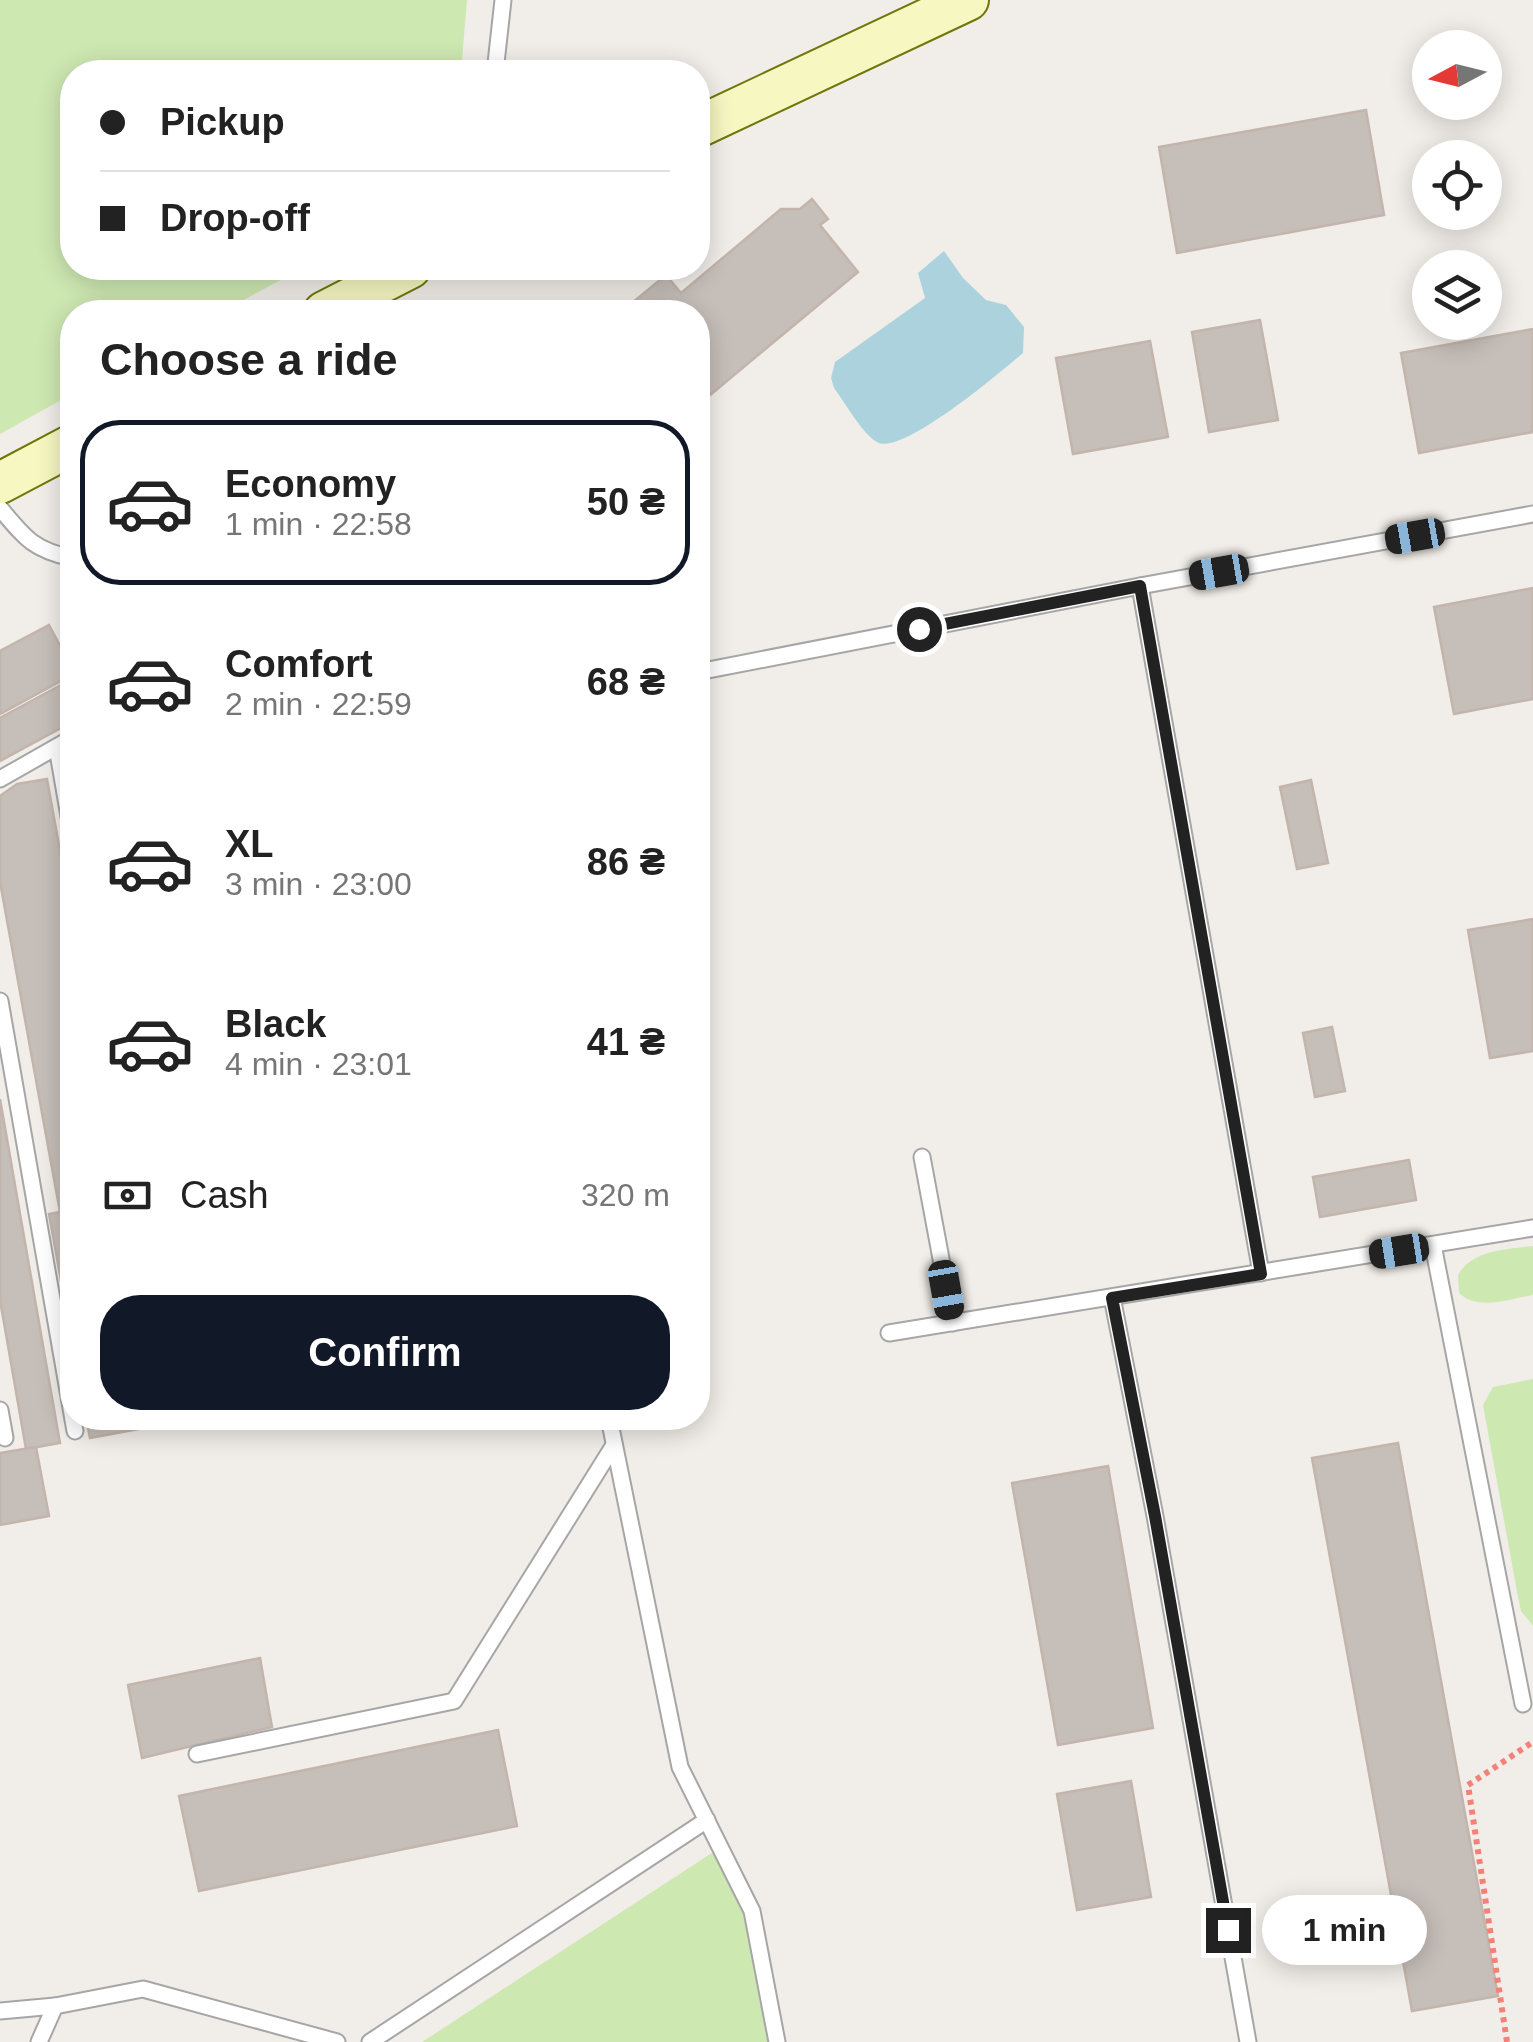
<!DOCTYPE html>
<html lang="en">
<head>
<meta charset="utf-8">
<style>
	body { margin:0; font-family:Helvetica,sans-serif; background:#f2f2f2; color:#222; height:100vh; display:flex; flex-direction:column; font-size:38px; white-space:nowrap }
	* { box-sizing:border-box; margin:0 }
	p { font-size:32px; color:#767676 }
	.icon { flex:none; width:55px; height:55px; fill:none; stroke:currentColor; stroke-width:2; stroke-linecap:round; stroke-linejoin:round }
	.map { position:relative; flex:1; overflow:hidden }
	.side { position:absolute; left:60px; top:300px; width:650px; height:1130px; display:flex; flex-direction:column; background:#fff; border-radius:40px; box-shadow:0 5px 25px #0003 }
	.side>* { flex:none }
	.top-card { position:absolute; left:60px; top:60px; width:650px; height:220px; border-radius:40px; box-shadow:0 5px 25px #0003; display:grid; align-content:center; height:220px; padding:0 40px; background:#fff }
	.needle { width:65px; rotate:263deg }
	.buttons { position:absolute; left:1412px; top:30px; display:grid; gap:20px }
	.buttons a { display:grid; place-items:center; width:90px; height:90px; border-radius:50%; background:#fff; box-shadow:0 5px 25px #0003; font-size:50px }
	.end { position:absolute; width:45px; height:45px; margin:-22px; border:12px solid #222; background:#fff; box-shadow:0 0 0 5px #fff }
	.from { border-radius:50% }
	.bubble { position:absolute; height:70px; border-radius:35px; background:#fff; box-shadow:0 5px 25px #0003; font-size:32px; font-weight:700; line-height:70px; text-align:center }
	.car { position:absolute; width:30px; height:60px; margin:-30px -15px; border-radius:12px; box-shadow:0 0 8px 2px #0007; background:linear-gradient(#222 24%,#8ab4d8 0 40%,#222 0 76%,#8ab4d8 0 86%,#222 0) }
	.top-card b { display:flex; align-items:center; gap:35px; height:95px; font-size:38px }
	.top-card b+b { border-top:2px solid #e0e0e0 }
	.top-card i { width:25px; height:25px; background:#222 }
	ul { padding:0; list-style:none }
	li { display:flex; align-items:center; gap:30px; height:165px; margin:0 20px 15px; padding:0 20px; border:5px solid transparent; border-radius:40px }
	li div { flex:1 }
	li b { display:block; font-size:38px }
	li em { font-style:normal; font-weight:700 }
	li.current { border-color:#111827 }
	li>.icon { width:90px; height:90px; stroke-width:1.5 }
	h2 { padding:0 40px; font-size:45px; line-height:120px }
	.pay { display:flex; align-items:center; gap:25px; height:110px; padding:0 40px; font-size:38px }
	.pay p { margin-inline-start:auto }
	.button { display:flex; gap:20px; margin-top:auto; padding:20px 40px }
	.button a { flex:1; height:115px; border-radius:40px; background:#111827; color:#fff; font-size:40px; font-weight:700; line-height:115px; text-align:center }
	.map>svg:first-child { display:block }
	.grass { fill:#cee8b2 }
	.water { fill:#acd3dd }
	.building { fill:#c6beb8; stroke:#c3b5ac; stroke-width:2.5 }
	.lines { fill:none; stroke-linecap:round; stroke-linejoin:round }
	.lane-casing { stroke:#a6a6a6; stroke-width:19 }
	.secondary-casing { stroke:#6e770a; stroke-width:44 }
	.path { stroke:#f48177; stroke-width:6; stroke-dasharray:5 5; stroke-linecap:butt }
	.lane { stroke:#fff; stroke-width:15 }
	.secondary { stroke:#f6f7c1; stroke-width:40 }
	.route { stroke:#222; stroke-width:12 }
</style>
</head>
<body>
<div class="map">
<svg width="1533" height="2042" viewBox="0 0 1533 2042">
	<rect width="100%" height="100%" fill="#f1eee9"/>
	<g class="grass">
		<polygon points="0,0 467,0 461,72 72,72 72,268 303,268 221,312 72,312 72,394 0,434"/>
		<path d="M1533,1246v49c-24,4 -55,16 -74,-2l-1,-18c14,-25 49,-26 75,-29z"/>
		<polygon points="1533,1379 1533,1626 1521,1611 1518,1597 1483,1405 1493,1387"/>
		<polygon points="721,1847 752,1911 770,2042 422,2042"/>
	</g>
	<path class="water" d="M944,251l19,27 23,22 20,5 18,22 -1,26c-22,19 -118,100 -144,90 -15,-6 -35,-42 -45,-55l-3,-10 4,-16 90,-64 -7,-25z"/>
	<g class="building">
		<polygon points="1366,110 1384,215 1177,253 1159,147"/>
		<polygon points="812,199 828,219 820,225 858,272 698,405 698,312 621,312 666,275 681,293 781,209 800,209"/>
		<polygon points="1260,320 1278,420 1209,432 1192,332"/>
		<polygon points="1533,329 1533,432 1419,453 1401,353"/>
		<polygon points="1150,341 1168,437 1073,454 1056,358"/>
		<polygon points="1533,588 1533,699 1454,714 1434,607"/>
		<polygon points="49,625 72,668 72,675 0,714 0,651"/>
		<polygon points="72,679 72,722 0,761 0,718"/>
		<polygon points="47,779 72,917 72,1342 49,1214 60,1212 0,882 0,796 17,784"/>
		<polygon points="1311,780 1328,863 1297,869 1280,787"/>
		<polygon points="1533,919 1533,1051 1490,1058 1468,930"/>
		<polygon points="1332,1027 1345,1091 1315,1097 1303,1033"/>
		<polygon points="0,1099 60,1443 26,1449 0,1300"/>
		<polygon points="1409,1160 1416,1200 1320,1217 1313,1177"/>
		<polygon points="86,1418 154,1418 155,1426 90,1438"/>
		<polygon points="1398,1443 1498,1996 1412,2011 1312,1458"/>
		<polygon points="36,1447 49,1516 0,1525 0,1453"/>
		<polygon points="1108,1466 1153,1728 1058,1745 1012,1483"/>
		<polygon points="260,1658 272,1727 142,1758 128,1685"/>
		<polygon points="498,1730 517,1826 199,1891 179,1796"/>
		<polygon points="1131,1781 1151,1897 1077,1910 1057,1794"/>
	</g>
	<g class="lines">
		<defs>
			<g id="lane">
				<polyline points="495,72 503,0"/>
				<path d="M0,508c24,29 33,42 72,50"/>
				<polyline points="1140,586 1261,1273"/>
				<polyline points="698,672 1140,586 1533,514"/>
				<polyline points="57,747 72,834"/>
				<polyline points="0,779 72,738"/>
				<polyline points="0,1001 75,1431"/>
				<polyline points="922,1157 953,1323"/>
				<polyline points="1433,1245 1523,1704"/>
				<polyline points="1112,1297 1155,1516 1248,2042"/>
				<polyline points="889,1333 1533,1228"/>
				<polyline points="0,1410 5,1438"/>
				<polyline points="609,1418 680,1767 752,1911 777,2042"/>
				<polyline points="197,1754 454,1701 614,1445"/>
				<polyline points="0,2011 55,2006"/>
				<polyline points="39,2042 55,2006 143,1989 337,2042"/>
				<polyline points="370,2042 707,1820"/>
			</g>
			<g id="secondary">
				<polyline points="698,127 968,0"/>
				<polyline points="324,312 410,268"/>
				<polyline points="0,483 72,445"/>
			</g>
		</defs>
		<use href="#lane" class="lane-casing"/>
		<use href="#secondary" class="secondary-casing"/>
		<polyline class="path" points="1507,2042 1468,1785 1533,1742"/>
		<use href="#lane" class="lane"/>
		<use href="#secondary" class="secondary"/>
	</g>
	<g class="lines">
		<polyline class="route" points="919,629 1140,586 1261,1274 1112,1298 1155,1516 1228,1930"/>
	</g>
</svg>
<div class="buttons">
<a><svg class="needle" viewBox="-14 -14 28 28"><path d="M0-13l5 13h-10z" fill="#e53935"/><path d="M0 13l5-13h-10z" fill="#767676"/></svg></a>
<a><svg class="icon" aria-label="locate" viewBox="0 0 24 24"><circle cx="12" cy="12" r="6"/><path d="M12 2v4M12 18v4M2 12h4M18 12h4"/></svg></a>
<a><svg class="icon" aria-label="layers" viewBox="0 0 24 24"><path d="M12 4l9 5-9 5-9-5zM3 14l9 5 9-5"/></svg></a>
</div>
<i class="end from" style="left:919px;top:629px"></i>
<i class="end" style="left:1228px;top:1930px"></i>
<div class="bubble" style="left:1262px;top:1895px;width:165px">1 min</div>
<i class="car" style="left:1415px;top:536px;rotate:260deg"></i>
<i class="car" style="left:1219px;top:572px;rotate:260deg"></i>
<i class="car" style="left:1399px;top:1251px;rotate:261deg"></i>
<i class="car" style="left:946px;top:1290px;rotate:170deg"></i>
<div class="top-card">
<b><i class="from"></i>Pickup</b>
<b><i></i>Drop-off</b>
</div>
<section class="side">
<h2>Choose a ride</h2>
<ul>
<li class="current"><svg class="icon" aria-label="car" viewBox="0 0 24 24"><path d="M5 17H2v-5l4-1 3-4h7l3 4 3 1v5h-3M9 17h6M6 11h13"/><circle cx="7" cy="17" r="2"/><circle cx="17" cy="17" r="2"/></svg><div><b>Economy</b><p>1 min · 22:58</p></div><em>50 ₴</em></li>
<li><svg class="icon" aria-label="car" viewBox="0 0 24 24"><path d="M5 17H2v-5l4-1 3-4h7l3 4 3 1v5h-3M9 17h6M6 11h13"/><circle cx="7" cy="17" r="2"/><circle cx="17" cy="17" r="2"/></svg><div><b>Comfort</b><p>2 min · 22:59</p></div><em>68 ₴</em></li>
<li><svg class="icon" aria-label="car" viewBox="0 0 24 24"><path d="M5 17H2v-5l4-1 3-4h7l3 4 3 1v5h-3M9 17h6M6 11h13"/><circle cx="7" cy="17" r="2"/><circle cx="17" cy="17" r="2"/></svg><div><b>XL</b><p>3 min · 23:00</p></div><em>86 ₴</em></li>
<li><svg class="icon" aria-label="car" viewBox="0 0 24 24"><path d="M5 17H2v-5l4-1 3-4h7l3 4 3 1v5h-3M9 17h6M6 11h13"/><circle cx="7" cy="17" r="2"/><circle cx="17" cy="17" r="2"/></svg><div><b>Black</b><p>4 min · 23:01</p></div><em>41 ₴</em></li>
</ul>
<div class="pay"><svg class="icon" aria-label="cash" viewBox="0 0 24 24"><path d="M3 7h18v10H3z"/><circle cx="12" cy="12" r="2"/></svg>Cash<p>320 m</p></div>
<div class="button"><a>Confirm</a></div>
</section>
</div>
</body>
</html>
